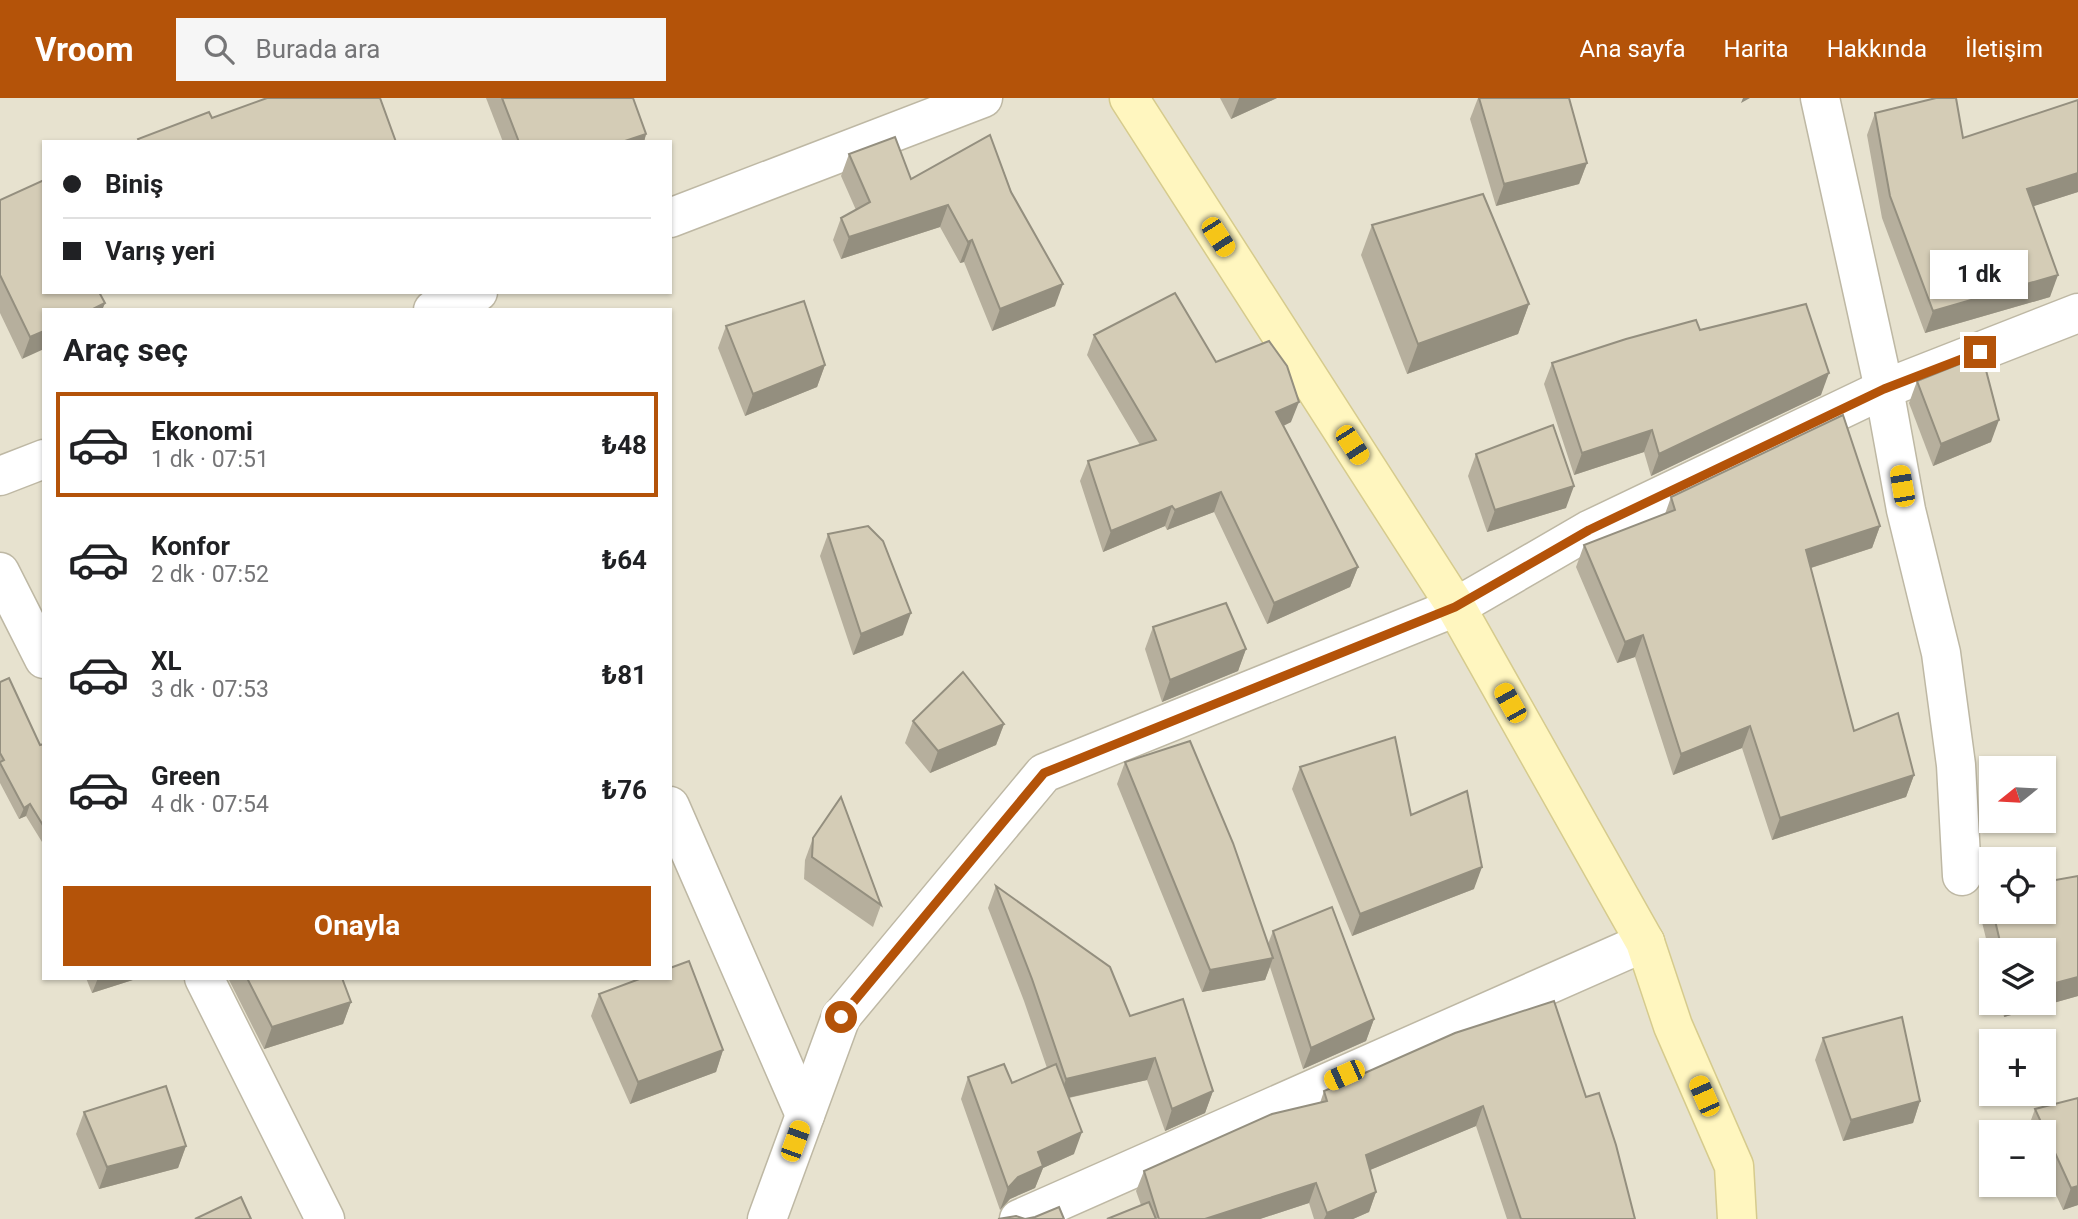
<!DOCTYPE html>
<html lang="tr">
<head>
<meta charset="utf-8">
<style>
	body { margin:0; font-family:Roboto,sans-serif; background:#f6f6f6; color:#202124; height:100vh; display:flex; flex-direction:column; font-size:26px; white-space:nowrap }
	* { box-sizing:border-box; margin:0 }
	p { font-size:23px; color:#757577 }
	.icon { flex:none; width:38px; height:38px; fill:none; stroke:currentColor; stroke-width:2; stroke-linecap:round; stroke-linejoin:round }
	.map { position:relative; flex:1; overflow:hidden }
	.details { position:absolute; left:42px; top:210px; width:630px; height:672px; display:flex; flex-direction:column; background:#fff; border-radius:0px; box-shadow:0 2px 5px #0004 }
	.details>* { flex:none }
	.guide { position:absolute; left:42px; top:42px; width:630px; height:154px; border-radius:0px; box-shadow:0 2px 5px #0004; display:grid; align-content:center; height:154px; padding:0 21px; background:#fff }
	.needle { width:46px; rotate:252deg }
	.controls { position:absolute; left:1979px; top:658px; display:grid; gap:14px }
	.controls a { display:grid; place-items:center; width:77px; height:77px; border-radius:0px; background:#fff; box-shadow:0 2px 5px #0004; font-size:35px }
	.end { position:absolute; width:32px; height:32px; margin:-16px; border:9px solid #b45309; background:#fff; box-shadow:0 0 0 4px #fff }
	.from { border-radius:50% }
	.bubble { position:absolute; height:49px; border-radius:0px; background:#fff; box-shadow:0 2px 5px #0004; font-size:23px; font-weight:700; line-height:49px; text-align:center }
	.car { position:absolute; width:21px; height:42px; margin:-21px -10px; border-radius:9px; box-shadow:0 0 5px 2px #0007; background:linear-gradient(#f5c518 24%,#345 0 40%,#f5c518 0 76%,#345 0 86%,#f5c518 0) }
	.guide b { display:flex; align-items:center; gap:24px; height:66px; font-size:26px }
	.guide b+b { border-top:2px solid #e0e0e0 }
	.guide i { width:18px; height:18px; background:#202124 }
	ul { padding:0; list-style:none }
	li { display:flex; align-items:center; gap:21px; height:105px; margin:0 14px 10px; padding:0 7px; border:4px solid transparent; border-radius:0px }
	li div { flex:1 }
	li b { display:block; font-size:26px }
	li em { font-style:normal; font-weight:700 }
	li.current { border-color:#b45309 }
	li>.icon { width:63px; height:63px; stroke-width:1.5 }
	h2 { padding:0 21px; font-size:32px; line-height:84px }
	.action { display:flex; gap:14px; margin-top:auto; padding:14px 21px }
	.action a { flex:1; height:80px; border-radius:0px; background:#b45309; color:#fff; font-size:28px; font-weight:700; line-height:80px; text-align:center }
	header { display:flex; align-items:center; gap:42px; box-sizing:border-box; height:98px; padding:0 35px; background:#b45309; color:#fff }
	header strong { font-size:33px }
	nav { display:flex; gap:38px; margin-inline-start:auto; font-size:24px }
	.search { width:490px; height:63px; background:#f6f6f6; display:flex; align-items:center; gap:18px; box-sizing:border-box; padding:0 24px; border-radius:0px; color:#757577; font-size:26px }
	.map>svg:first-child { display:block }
	.residential { fill:#e7e2cf; fill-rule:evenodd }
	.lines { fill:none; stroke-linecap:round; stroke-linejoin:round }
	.street-casing { stroke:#beb8a4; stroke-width:41 }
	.secondary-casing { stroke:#d6cb8d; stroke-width:41 }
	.street { stroke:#fff; stroke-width:38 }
	.secondary { stroke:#fff6bf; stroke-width:38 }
	.wall { fill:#b6af9d }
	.shaded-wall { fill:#948f7f }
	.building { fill:#d4ccb6; stroke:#948f7f; stroke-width:2 }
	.route { stroke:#b45309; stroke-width:9 }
</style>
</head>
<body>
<header>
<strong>Vroom</strong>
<div class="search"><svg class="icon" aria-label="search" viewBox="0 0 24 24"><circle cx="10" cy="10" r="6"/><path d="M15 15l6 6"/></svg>Burada ara</div>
<nav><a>Ana sayfa</a><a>Harita</a><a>Hakkında</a><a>İletişim</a></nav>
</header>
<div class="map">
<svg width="2078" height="1121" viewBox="0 0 2078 1121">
	<rect width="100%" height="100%" fill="#f2efe1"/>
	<path class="residential" d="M0,0h2078v1121h-2078zM44,44h626v150h-626zM44,212h626v668h-626zM1992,670h52v53h-52zM1992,761h52v53h-52zM1992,852h52v53h-52zM1992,943h52v53h-52zM1992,1034h52v53h-52z"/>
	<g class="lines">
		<defs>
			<g id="street">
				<polyline points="1820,0 1884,291 1906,412 1941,555 1956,667 1962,778"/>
				<polyline points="670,120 983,0"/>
				<polyline points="433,212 478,194"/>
				<polyline points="0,378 44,361"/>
				<polyline points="0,474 44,561"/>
				<polyline points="670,708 805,1017"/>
				<polyline points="204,880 325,1121"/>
				<polyline points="767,1121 841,919 1044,675 1456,509 1589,432 1884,291 2078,215"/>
				<polyline points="1019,1121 1645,844"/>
			</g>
			<polyline id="secondary" points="1129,0 1456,509 1645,844 1673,928 1734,1068 1737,1121"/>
		</defs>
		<use href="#street" class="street-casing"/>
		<use href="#secondary" class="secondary-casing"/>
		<use href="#street" class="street"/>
		<use href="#secondary" class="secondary"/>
	</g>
	<g class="wall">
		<polygon points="486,0 633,0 646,36 644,44 503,44"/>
		<polygon points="1220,0 1277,0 1231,21"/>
		<polygon points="1478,0 1569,0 1587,65 1579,86 1496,108 1470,21"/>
		<polygon points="2078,2 2078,94 2033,108 2050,199 1925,235 1882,120 1867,37 1875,15 1963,40"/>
		<polygon points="990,37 1055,208 992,233 964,164 960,165 940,129 841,161 833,142 841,120 856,112 841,78 849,56 911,81"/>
		<polygon points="0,102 105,205 102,212 44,212 22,261 0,215"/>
		<polygon points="1372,127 1529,206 1518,236 1407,276 1361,157"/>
		<polygon points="726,228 825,267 817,289 745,318 718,250"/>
		<polygon points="1700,232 1821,297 1651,378 1644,354 1574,377 1544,286 1552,265"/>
		<polygon points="1094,237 1216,264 1291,324 1283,328 1358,469 1350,489 1267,526 1214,414 1167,432 1165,428 1103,454 1080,383 1088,363 1140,347 1087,257"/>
		<polygon points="1917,283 1991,344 1933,368 1909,305"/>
		<polygon points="1476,356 1566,410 1487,434 1468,378"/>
		<polygon points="1671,399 1880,428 1872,450 1811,470 1854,633 1914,677 1906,699 1772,742 1742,650 1673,677 1635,559 1617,565 1576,469 1584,447 1665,416"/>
		<polygon points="828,436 903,537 853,557 820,458"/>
		<polygon points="1153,529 1246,551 1238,573 1162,604 1145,551"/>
		<polygon points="0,584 40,647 44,646 44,743 42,744 26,718 19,721 0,685"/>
		<polygon points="913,623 1004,626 996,647 930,675 905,645"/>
		<polygon points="1125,664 1268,846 1273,833 1374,921 1366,943 1303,971 1270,869 1265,882 1202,894 1117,686"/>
		<polygon points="1300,669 1411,717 1474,791 1352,838 1292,691"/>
		<polygon points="813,740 881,807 873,829 804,781 805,762"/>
		<polygon points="2078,778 2078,898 2004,919 2001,905 2044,905 2044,852 1992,852 1992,865 1980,816 1988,794 1992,794 1992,814 2044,814"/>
		<polygon points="996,788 1130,918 1213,993 1205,1015 1165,1033 1147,982 1069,1000 1074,1056 1043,1070 1035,1090 1010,1101 1000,1112 961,1001 968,979 1012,985 1047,970 1024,903 988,810"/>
		<polygon points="86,880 139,880 92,895"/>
		<polygon points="228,880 342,880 351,904 343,926 264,951"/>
		<polygon points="599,896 723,952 716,974 630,1006 591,918"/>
		<polygon points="1823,940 1920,1003 1913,1025 1843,1043 1815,962"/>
		<polygon points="1324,993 1586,999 1635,1121 1507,1121 1476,1028 1370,1072 1376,1094 1369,1114 1353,1121 1314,1121 1309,1105 1260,1121 1107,1121 1141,1107 1136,1093 1144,1073 1320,1005"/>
		<polygon points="2078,1000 2078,1107 2063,1112 2044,1071 2044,1034 2027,1034 2027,1033 2035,1011"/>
		<polygon points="84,1014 186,1048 178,1070 99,1091 76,1036"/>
	</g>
	<g class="shaded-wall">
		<polygon points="1239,0 1277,0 1231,21"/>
		<polygon points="1743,0 1750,0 1741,5"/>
		<polygon points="646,36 644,44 622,44"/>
		<polygon points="1587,65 1579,86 1496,108 1504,86"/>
		<polygon points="2078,75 2078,94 2019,113 2027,91"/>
		<polygon points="948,107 940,129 841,161 849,139"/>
		<polygon points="972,142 964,164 960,165 968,144"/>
		<polygon points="2058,177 2050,199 1925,235 1933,213"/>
		<polygon points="1063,186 1055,208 992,233 1000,211"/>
		<polygon points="105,205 102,212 91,212"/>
		<polygon points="1529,206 1518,236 1407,276 1418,246"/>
		<polygon points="44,233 44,251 22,261 30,239"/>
		<polygon points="825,267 817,289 745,318 753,296"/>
		<polygon points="1829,275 1821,297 1651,378 1659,356"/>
		<polygon points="1299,304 1291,324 1269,335 1276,314"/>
		<polygon points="1999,322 1991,344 1933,368 1941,346"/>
		<polygon points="1652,332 1644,354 1574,377 1582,355"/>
		<polygon points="1574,388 1566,410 1487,434 1495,412"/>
		<polygon points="1221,394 1214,414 1167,432 1175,412"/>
		<polygon points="1172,408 1165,428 1103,454 1111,433"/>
		<polygon points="1880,428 1872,450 1798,474 1806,452"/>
		<polygon points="1358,469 1350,489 1267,526 1274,505"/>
		<polygon points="911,515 903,537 853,557 861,536"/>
		<polygon points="1643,537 1635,559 1617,565 1625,544"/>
		<polygon points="1246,551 1238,573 1162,604 1170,582"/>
		<polygon points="1004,626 996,647 930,675 938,653"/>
		<polygon points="1750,628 1742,650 1673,677 1681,656"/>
		<polygon points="1914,677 1906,699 1772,742 1780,720"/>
		<polygon points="30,706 26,718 19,721 24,710"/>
		<polygon points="1482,769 1474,791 1352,838 1360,816"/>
		<polygon points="1273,860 1265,882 1202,894 1210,872"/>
		<polygon points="2078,879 2078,898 2004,919 2009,905 2044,905 2044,888"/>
		<polygon points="98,880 139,880 92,895"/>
		<polygon points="351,904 343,926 264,951 272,929"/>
		<polygon points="1374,921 1366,943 1303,971 1311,950"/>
		<polygon points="723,952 716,974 630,1006 638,984"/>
		<polygon points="1155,960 1147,982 1058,1002 1066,981"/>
		<polygon points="1213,993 1205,1015 1165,1033 1172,1011"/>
		<polygon points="1920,1003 1913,1025 1843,1043 1851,1022"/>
		<polygon points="1483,1008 1476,1028 1358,1077 1366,1057"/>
		<polygon points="1082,1034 1074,1056 1043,1070 1035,1090 1010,1101 1000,1112 1008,1090 1038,1054"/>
		<polygon points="186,1048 178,1070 99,1091 107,1069"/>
		<polygon points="1316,1085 1309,1105 1260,1121 1205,1121"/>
		<polygon points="2078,1088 2078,1107 2063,1112 2071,1090"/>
		<polygon points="1376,1094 1369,1114 1353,1121 1324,1121 1327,1115"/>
	</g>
	<g class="building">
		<polygon points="267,0 380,0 396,44 139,44 138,41 209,14 212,20"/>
		<polygon points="502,0 633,0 646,36 622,44 519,44"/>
		<polygon points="1479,0 1569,0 1587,65 1504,86"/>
		<polygon points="1936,0 1956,0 1963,40 2078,2 2078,75 2027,91 2058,177 1933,213 1890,98 1875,15"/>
		<polygon points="990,37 1011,94 1063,186 1000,211 972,142 968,144 948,107 849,139 841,120 870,104 849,56 895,39 911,81"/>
		<polygon points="44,82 44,194 99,194 105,205 91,212 44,212 44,233 30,239 0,177 0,102"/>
		<polygon points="1483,96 1529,206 1418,246 1372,127"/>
		<polygon points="1175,195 1216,264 1269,243 1287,268 1299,304 1276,314 1358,469 1274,505 1221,394 1175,412 1172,408 1111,433 1088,363 1156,342 1094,237"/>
		<polygon points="804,203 825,267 753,296 726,228"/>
		<polygon points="1806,206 1829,275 1659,356 1652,332 1582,355 1552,265 1626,241 1696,222 1700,232"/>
		<polygon points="1982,257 1999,322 1941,346 1917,283"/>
		<polygon points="1843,317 1880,428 1806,452 1854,633 1898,615 1914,677 1780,720 1750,628 1681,656 1643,537 1625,544 1584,447 1675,412 1671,399"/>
		<polygon points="1553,327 1574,388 1495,412 1476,356"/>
		<polygon points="868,428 883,443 911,515 861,536 828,436"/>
		<polygon points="1226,505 1246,551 1170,582 1153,529"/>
		<polygon points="963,574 1004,626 938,653 913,623"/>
		<polygon points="9,580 40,647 44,646 44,729 30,706 24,710 0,665 0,664 4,662 0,655 0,584"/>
		<polygon points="1395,639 1411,717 1467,693 1482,769 1360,816 1300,669"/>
		<polygon points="1190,643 1233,745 1273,860 1210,872 1125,664"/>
		<polygon points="841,699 881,807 812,759 813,740"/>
		<polygon points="2078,778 2078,879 2044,888 2044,852 2002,852 1993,814 2044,814 2044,784"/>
		<polygon points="996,788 1110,869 1130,918 1183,901 1213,993 1172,1011 1155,960 1066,981 1032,881"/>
		<polygon points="1988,794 1992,794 1992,809"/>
		<polygon points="1332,809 1374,921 1311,950 1273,833"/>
		<polygon points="689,863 723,952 638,984 599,896 642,880 670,880 670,870"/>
		<polygon points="247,880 342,880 351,904 272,929"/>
		<polygon points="1554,903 1586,999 1599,995 1616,1047 1635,1121 1521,1121 1483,1008 1366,1057 1376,1094 1327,1115 1316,1085 1205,1121 1159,1121 1144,1073 1272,1016 1327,1003 1324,993 1455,935"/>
		<polygon points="1902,919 1920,1003 1851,1022 1823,940"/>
		<polygon points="1004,966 1012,985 1056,966 1082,1034 1038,1054 1043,1068 1018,1079 1008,1090 968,979"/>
		<polygon points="166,988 186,1048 107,1069 84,1014"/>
		<polygon points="2078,1000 2078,1088 2071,1090 2035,1011"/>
		<polygon points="241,1099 251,1121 195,1121"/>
		<polygon points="1149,1104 1156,1121 1107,1121"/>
		<polygon points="1059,1109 1064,1121 998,1121 1016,1118 1025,1121 1035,1119"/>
	</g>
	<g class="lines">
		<polyline class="route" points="841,919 1044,675 1455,509 1589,432 1884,291 1980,254"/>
	</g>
</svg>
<div class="controls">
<a><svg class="needle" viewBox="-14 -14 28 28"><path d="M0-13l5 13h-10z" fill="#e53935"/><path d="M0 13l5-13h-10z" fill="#757577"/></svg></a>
<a><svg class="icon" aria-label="locate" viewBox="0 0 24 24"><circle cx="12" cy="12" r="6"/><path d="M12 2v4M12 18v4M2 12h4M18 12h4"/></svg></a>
<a><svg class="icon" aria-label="layers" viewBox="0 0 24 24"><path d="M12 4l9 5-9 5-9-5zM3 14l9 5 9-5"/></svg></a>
<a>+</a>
<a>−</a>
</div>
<i class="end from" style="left:841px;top:919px"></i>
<i class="end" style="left:1980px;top:254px"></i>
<div class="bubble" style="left:1930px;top:152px;width:98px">1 dk</div>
<i class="car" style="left:1218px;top:139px;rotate:147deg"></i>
<i class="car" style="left:1352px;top:347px;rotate:147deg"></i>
<i class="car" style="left:1902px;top:388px;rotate:350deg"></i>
<i class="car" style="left:1510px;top:605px;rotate:331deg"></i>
<i class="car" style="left:1344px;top:977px;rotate:246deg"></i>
<i class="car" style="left:1704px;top:998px;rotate:336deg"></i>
<i class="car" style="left:795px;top:1043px;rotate:20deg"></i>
<div class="guide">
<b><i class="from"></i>Biniş</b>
<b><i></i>Varış yeri</b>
</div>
<section class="details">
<h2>Araç seç</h2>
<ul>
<li class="current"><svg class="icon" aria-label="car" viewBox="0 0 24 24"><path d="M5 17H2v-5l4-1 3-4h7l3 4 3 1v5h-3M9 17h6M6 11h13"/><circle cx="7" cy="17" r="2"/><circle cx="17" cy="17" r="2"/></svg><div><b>Ekonomi</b><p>1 dk · 07:51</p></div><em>₺48</em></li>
<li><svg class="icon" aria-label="car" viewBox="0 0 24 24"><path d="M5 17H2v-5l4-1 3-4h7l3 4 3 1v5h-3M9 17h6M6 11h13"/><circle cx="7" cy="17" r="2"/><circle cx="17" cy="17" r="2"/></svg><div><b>Konfor</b><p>2 dk · 07:52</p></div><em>₺64</em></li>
<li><svg class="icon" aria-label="car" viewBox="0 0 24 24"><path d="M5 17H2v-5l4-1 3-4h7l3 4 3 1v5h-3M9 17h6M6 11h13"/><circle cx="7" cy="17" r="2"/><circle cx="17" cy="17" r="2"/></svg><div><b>XL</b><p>3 dk · 07:53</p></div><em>₺81</em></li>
<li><svg class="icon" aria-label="car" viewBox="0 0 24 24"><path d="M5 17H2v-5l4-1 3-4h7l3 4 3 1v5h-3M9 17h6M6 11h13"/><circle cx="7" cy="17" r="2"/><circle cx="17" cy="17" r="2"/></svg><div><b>Green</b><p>4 dk · 07:54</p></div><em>₺76</em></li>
</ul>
<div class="action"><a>Onayla</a></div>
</section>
</div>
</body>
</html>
